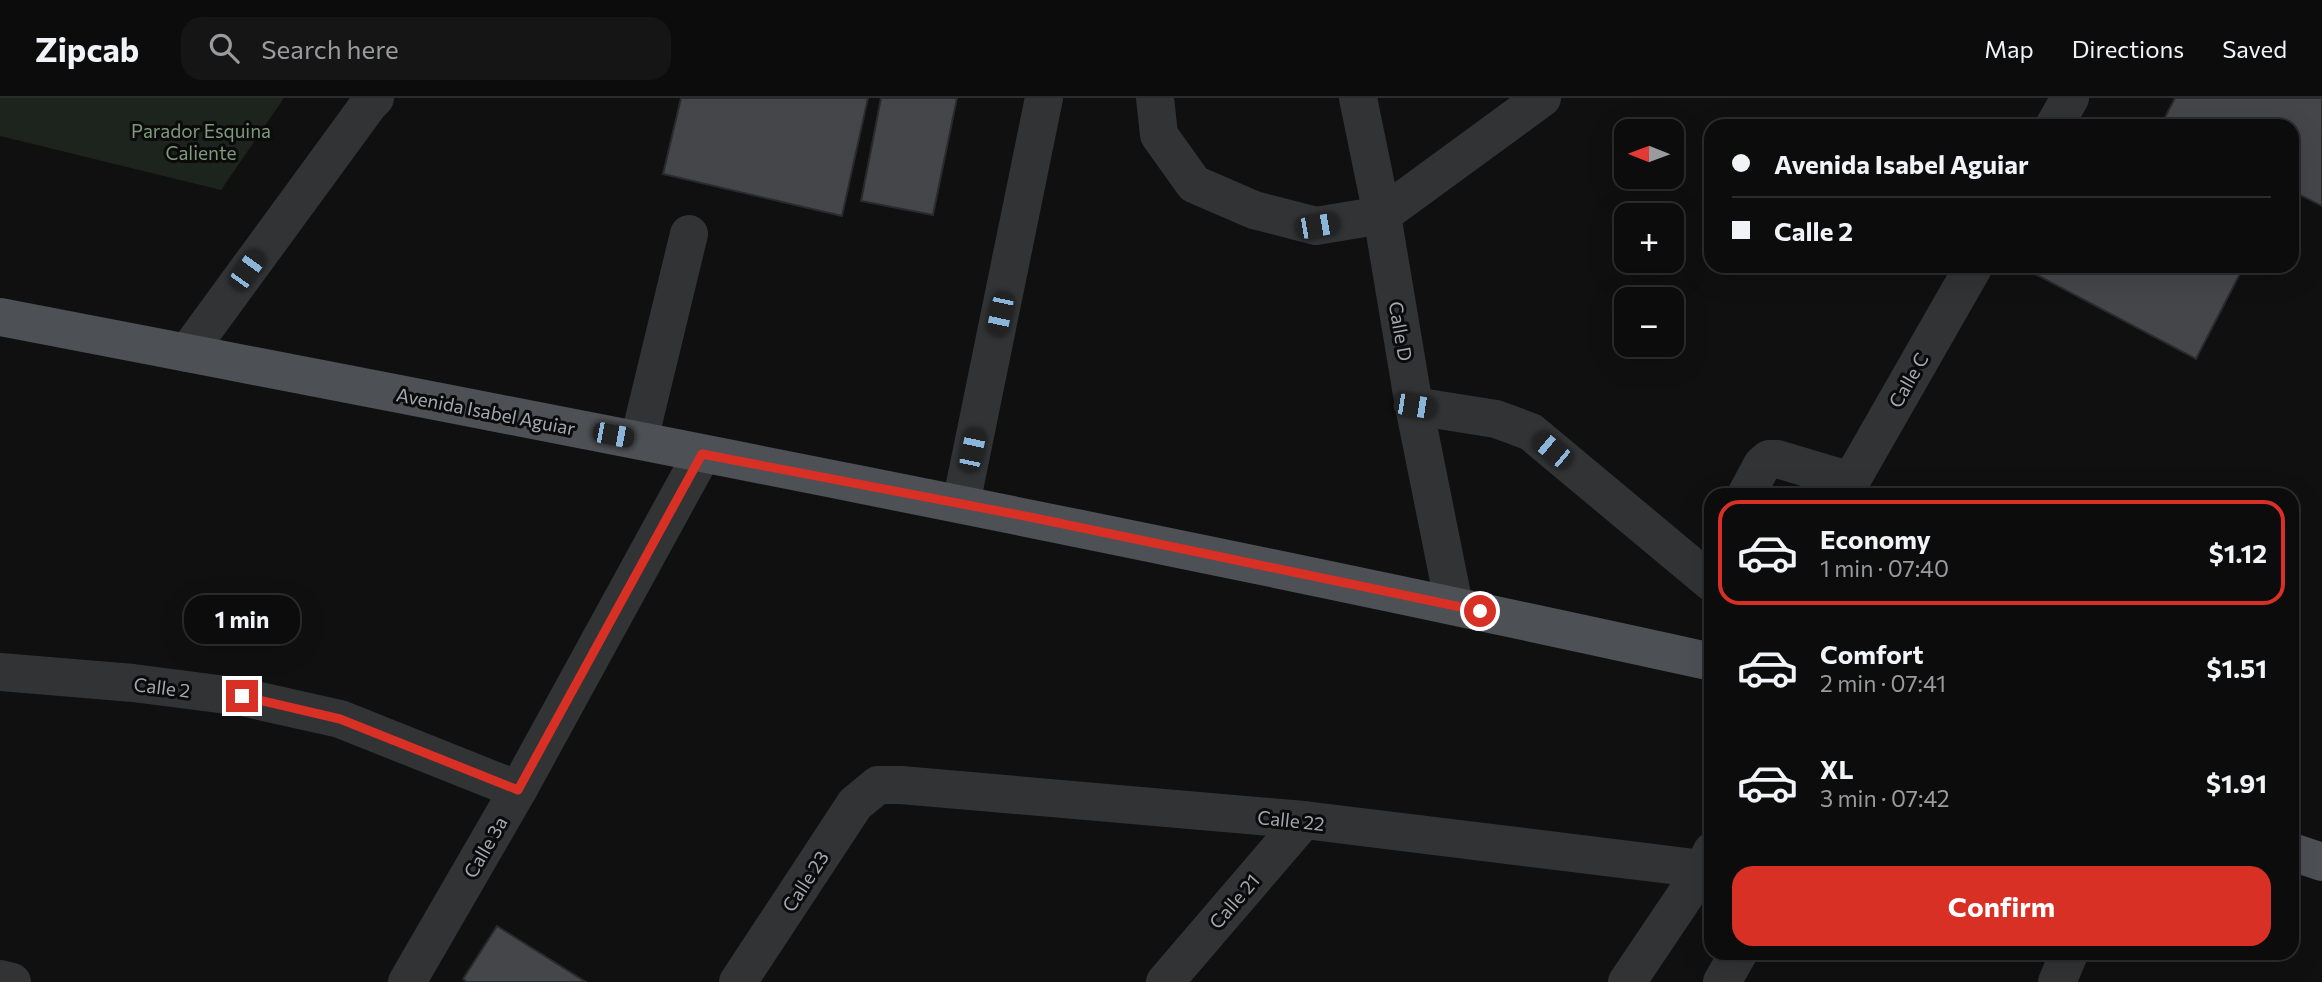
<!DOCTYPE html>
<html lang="en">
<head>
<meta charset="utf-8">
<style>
	body { margin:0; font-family:Commissioner,sans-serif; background:#151516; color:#f1f3f6; height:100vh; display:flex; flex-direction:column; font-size:26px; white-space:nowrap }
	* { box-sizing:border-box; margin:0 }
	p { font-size:23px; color:#9a9b9d }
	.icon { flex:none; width:38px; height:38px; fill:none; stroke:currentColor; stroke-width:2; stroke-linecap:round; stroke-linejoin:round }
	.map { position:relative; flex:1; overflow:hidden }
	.drawer { position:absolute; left:1704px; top:390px; width:595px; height:472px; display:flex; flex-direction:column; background:#0c0c0d; border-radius:21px; box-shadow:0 7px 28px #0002,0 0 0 2px #2c2c2e }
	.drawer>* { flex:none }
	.guide { position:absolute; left:1704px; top:21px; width:595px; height:154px; border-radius:21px; box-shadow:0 7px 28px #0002,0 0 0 2px #2c2c2e; display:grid; align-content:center; height:154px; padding:0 28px; background:#0c0c0d }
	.needle { width:46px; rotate:271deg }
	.controls { position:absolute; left:1614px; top:21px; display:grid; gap:14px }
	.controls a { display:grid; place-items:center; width:70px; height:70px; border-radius:14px; background:#0c0c0d; box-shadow:0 7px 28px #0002,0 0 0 2px #2c2c2e; font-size:35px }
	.end { position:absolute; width:32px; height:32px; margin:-16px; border:9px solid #d93025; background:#fff; box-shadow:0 0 0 4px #fff }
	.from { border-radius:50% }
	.bubble { position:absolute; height:49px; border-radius:21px; background:#0c0c0d; box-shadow:0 7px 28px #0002,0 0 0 2px #2c2c2e; font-size:23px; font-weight:700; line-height:49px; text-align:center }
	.car { position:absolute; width:21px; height:42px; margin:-21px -10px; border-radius:9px; box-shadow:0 0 5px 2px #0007; background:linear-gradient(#222 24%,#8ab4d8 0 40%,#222 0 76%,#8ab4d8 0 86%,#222 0) }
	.guide b { display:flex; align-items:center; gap:24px; height:66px; font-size:26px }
	.guide b+b { border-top:2px solid #2c2c2e }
	.guide i { width:18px; height:18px; background:#f1f3f6 }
	ul { padding:12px 0 0; list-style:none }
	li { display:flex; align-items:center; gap:21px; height:105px; margin:0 14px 10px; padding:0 14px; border:4px solid transparent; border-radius:21px }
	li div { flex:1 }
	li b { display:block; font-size:26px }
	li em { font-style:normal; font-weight:700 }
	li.current { border-color:#d93025 }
	li>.icon { width:63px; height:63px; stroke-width:1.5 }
	.action { display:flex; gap:14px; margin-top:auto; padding:14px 28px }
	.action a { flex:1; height:80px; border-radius:21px; background:#d93025; color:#fff; font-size:28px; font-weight:700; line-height:80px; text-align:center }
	header { display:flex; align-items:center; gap:42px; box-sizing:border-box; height:98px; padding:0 35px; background:#0c0c0d; border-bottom:2px solid #2c2c2e }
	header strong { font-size:33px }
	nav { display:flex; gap:38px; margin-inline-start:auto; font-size:24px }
	.search { width:490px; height:63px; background:#151516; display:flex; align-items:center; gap:18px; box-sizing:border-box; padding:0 24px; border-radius:21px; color:#9a9b9d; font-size:26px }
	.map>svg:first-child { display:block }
	.green { fill:#1d231d }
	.building { fill:#444649; stroke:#2a2a2d; stroke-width:2 }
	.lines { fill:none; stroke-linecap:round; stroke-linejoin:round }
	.minor { stroke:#313335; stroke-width:38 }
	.major { stroke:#4d5054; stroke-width:38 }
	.route { stroke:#d93025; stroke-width:9 }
	.labels { text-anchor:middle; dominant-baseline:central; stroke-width:6; stroke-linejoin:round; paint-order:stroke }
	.park-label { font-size:19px; fill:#7f9a7b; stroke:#0b0b0c }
	.street-label { font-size:19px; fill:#a2a9b0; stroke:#0b0b0c }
</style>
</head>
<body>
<header>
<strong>Zipcab</strong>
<div class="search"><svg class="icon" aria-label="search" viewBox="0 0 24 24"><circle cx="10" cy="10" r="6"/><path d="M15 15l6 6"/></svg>Search here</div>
<nav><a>Map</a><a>Directions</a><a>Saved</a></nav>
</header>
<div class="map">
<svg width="2322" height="884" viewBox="0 0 2322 884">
	<rect width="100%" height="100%" fill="#101011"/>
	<polygon class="green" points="0,0 284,0 221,92 0,38"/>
	<g class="building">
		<polygon points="681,0 868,0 842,118 663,76"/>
		<polygon points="881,0 957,0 933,117 861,103"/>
		<polygon points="2175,0 2322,0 2322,108 2292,93 2292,28 2168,28 2162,25"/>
		<polygon points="2037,168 2244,168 2196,261 2033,175"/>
		<polygon points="497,828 586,884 467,884 463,881"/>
	</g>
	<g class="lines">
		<g class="minor">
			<polyline points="1155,0 1159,37 1194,86 1254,112 1316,128 1382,117 1542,0"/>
			<polyline points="1358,0 1382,117 1414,308 1454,507"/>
			<polyline points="2054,28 2070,0"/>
			<polyline points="187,255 369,6 375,0"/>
			<polyline points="1414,308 1496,321 1531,334 1712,485"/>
			<polyline points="639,342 689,136"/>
			<polyline points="1746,397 1762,367 1769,361 1777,361 1851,383"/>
			<polyline points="1843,397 1974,168"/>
			<polyline points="961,406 1044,0"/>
			<polyline points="0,574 133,585 242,599 340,621 518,692"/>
			<polyline points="0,881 12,884"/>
			<polyline points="407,884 518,692 702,356"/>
			<polyline points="738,884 855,706 878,687 901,687 1304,722 1703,771"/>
			<polyline points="1165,884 1304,722"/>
			<polyline points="1627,884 1703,771 1712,753"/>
			<polyline points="1722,884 1738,856"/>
			<polyline points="2057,884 2069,856"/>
		</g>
		<g class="major">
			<path d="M0,219c572,110 1143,220 1712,345"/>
			<polyline points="2292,754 2322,764"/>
		</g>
	</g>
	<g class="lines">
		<polyline class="route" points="242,598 340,621 518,692 702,356 1030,419 1480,513"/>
	</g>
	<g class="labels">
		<g class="park-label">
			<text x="201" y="32">Parador Esquina<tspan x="201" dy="22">Caliente</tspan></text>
		</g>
		<g class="street-label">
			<text transform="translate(1401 233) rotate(80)">Calle D</text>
			<text transform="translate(1908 282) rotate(-60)">Calle C</text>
			<text transform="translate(486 313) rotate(11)">Avenida Isabel Aguiar</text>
			<text transform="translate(162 589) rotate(7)">Calle 2</text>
			<text transform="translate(1291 722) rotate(6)">Calle 22</text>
			<text transform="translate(485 749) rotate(-60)">Calle 3a</text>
			<text transform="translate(805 783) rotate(-57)">Calle 23</text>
			<text transform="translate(1234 803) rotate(-49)">Calle 21</text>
		</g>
	</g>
</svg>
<div class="controls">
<a><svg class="needle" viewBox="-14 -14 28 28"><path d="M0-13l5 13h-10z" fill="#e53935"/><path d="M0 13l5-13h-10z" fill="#9a9b9d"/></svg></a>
<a>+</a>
<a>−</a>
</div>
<i class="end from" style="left:1480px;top:513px"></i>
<i class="end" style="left:242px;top:598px"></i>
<div class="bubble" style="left:184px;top:497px;width:116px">1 min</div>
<i class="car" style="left:1317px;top:128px;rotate:80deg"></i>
<i class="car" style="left:247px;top:172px;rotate:36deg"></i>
<i class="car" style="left:1000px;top:216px;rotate:192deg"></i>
<i class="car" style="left:1414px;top:308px;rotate:99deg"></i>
<i class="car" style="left:613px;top:337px;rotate:101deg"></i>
<i class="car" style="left:972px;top:352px;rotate:12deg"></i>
<i class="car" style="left:1552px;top:352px;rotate:310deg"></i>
<div class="guide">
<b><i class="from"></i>Avenida Isabel Aguiar</b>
<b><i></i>Calle 2</b>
</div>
<section class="drawer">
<ul>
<li class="current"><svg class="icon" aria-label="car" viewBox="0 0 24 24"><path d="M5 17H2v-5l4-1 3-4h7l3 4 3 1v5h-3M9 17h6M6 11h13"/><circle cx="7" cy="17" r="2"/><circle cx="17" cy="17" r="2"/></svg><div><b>Economy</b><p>1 min · 07:40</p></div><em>$1.12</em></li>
<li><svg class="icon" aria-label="car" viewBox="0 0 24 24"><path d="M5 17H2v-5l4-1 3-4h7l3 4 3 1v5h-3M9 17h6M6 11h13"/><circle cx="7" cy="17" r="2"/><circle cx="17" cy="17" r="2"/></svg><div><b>Comfort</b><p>2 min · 07:41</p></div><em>$1.51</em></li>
<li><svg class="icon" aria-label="car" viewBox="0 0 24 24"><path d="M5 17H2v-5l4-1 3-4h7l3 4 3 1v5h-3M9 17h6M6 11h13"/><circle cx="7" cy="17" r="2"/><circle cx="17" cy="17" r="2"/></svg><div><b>XL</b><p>3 min · 07:42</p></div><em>$1.91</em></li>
</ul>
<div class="action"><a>Confirm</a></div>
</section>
</div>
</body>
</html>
